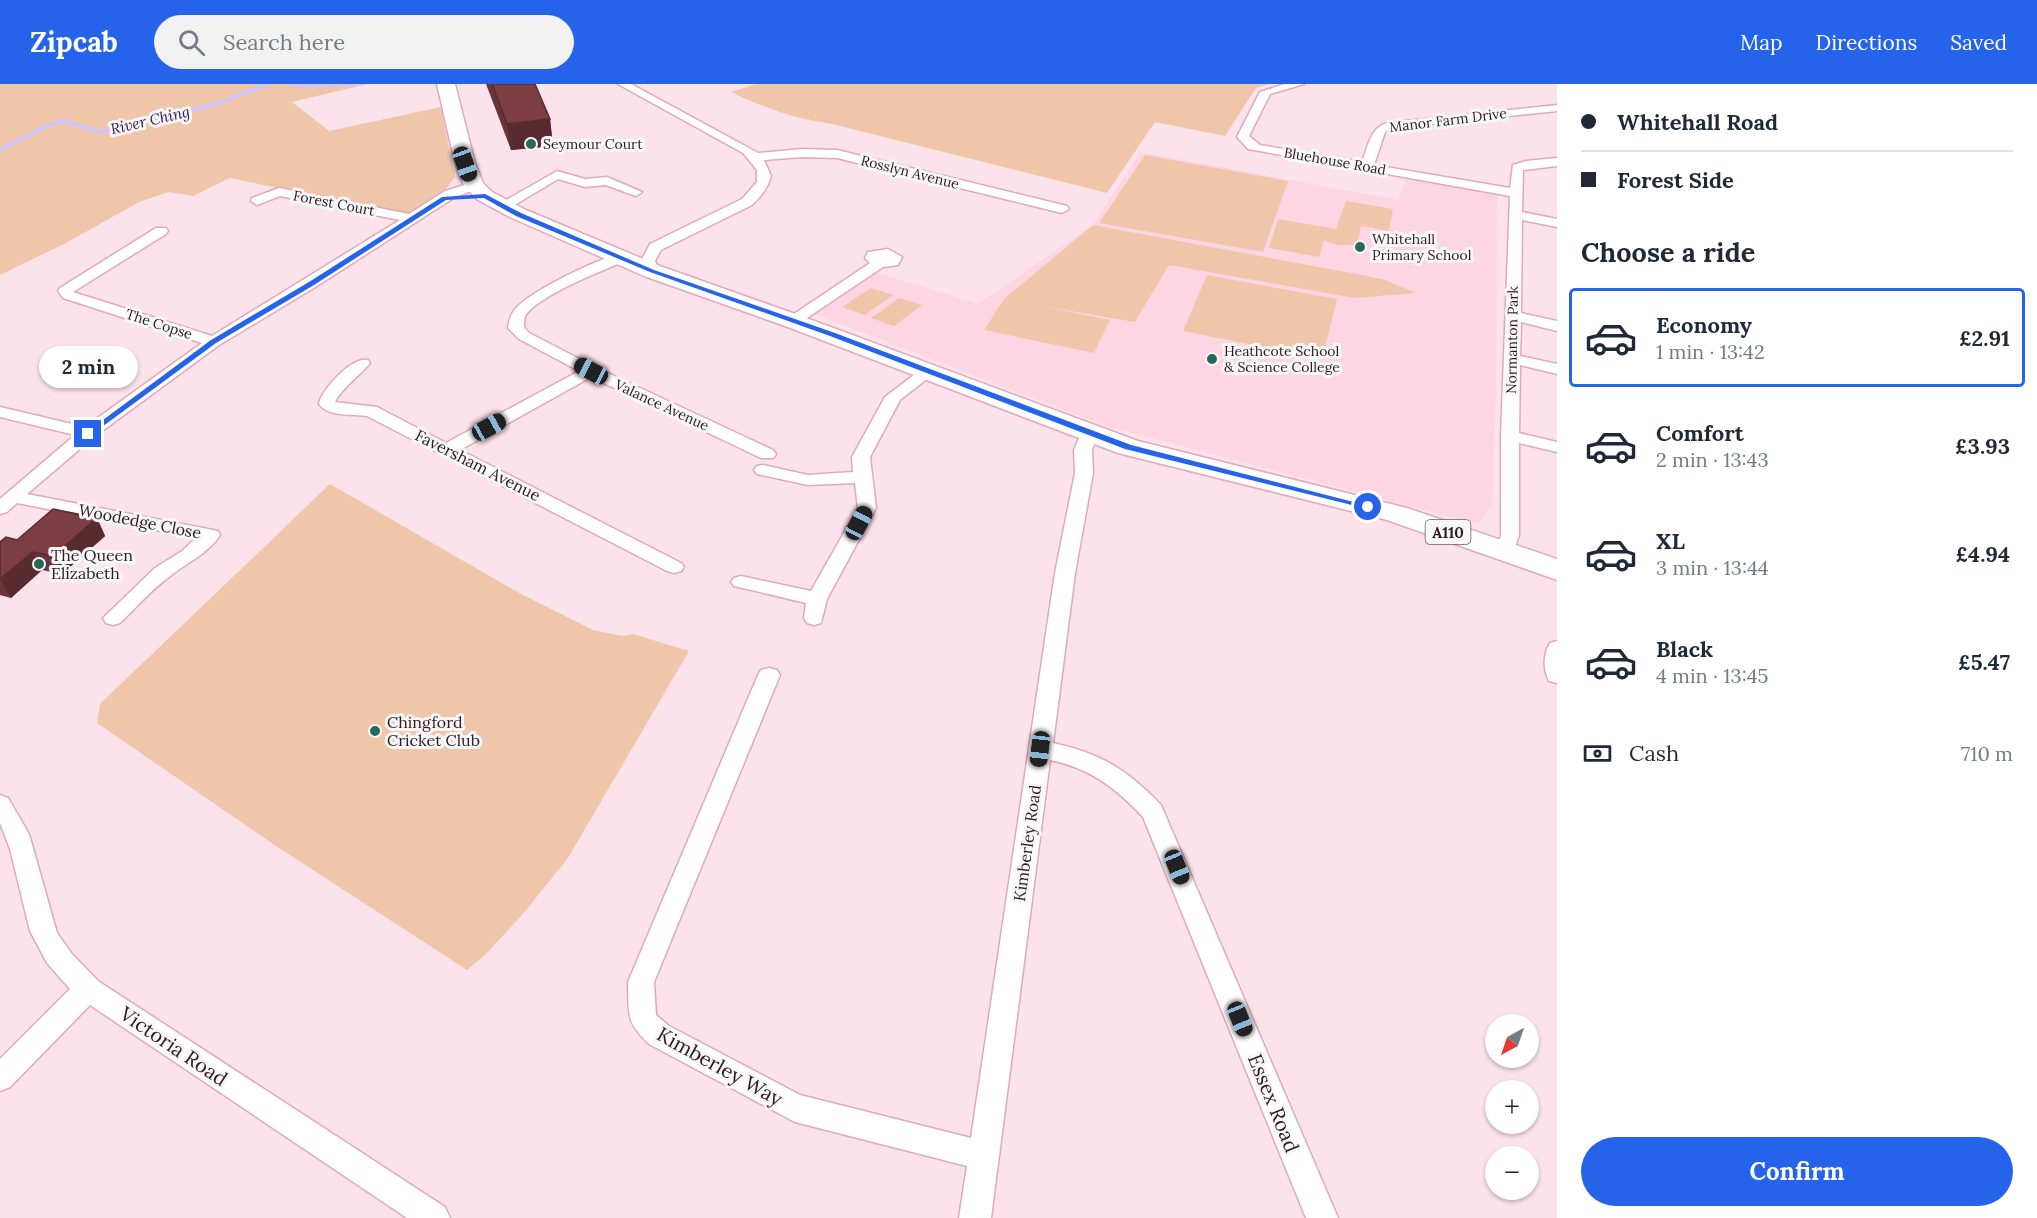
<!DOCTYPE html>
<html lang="en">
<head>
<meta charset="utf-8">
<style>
	body { margin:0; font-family:Lora,serif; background:#f2f2f3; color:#1f2937; height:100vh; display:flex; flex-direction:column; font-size:22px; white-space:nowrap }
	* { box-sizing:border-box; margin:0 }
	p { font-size:20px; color:#747a83 }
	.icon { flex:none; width:33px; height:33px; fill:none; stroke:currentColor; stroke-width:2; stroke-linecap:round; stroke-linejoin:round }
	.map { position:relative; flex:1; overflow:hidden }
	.sheet { display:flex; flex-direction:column; background:#fff; width:480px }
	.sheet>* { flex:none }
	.hud { display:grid; align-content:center; height:132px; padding:0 24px; background:#fff }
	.needle { width:39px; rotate:220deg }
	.tools { position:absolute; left:1485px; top:930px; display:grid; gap:12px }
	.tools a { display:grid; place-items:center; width:54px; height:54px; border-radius:50%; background:#fff; box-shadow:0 2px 4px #0004; font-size:30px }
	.end { position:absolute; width:27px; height:27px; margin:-14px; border:8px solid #2563eb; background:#fff; box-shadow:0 0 0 3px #fff }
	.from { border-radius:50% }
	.bubble { position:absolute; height:42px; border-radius:21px; background:#fff; box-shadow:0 2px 4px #0004; font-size:20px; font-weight:700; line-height:42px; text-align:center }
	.car { position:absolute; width:18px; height:36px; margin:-18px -9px; border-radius:8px; box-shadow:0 0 4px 2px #0007; background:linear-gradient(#222 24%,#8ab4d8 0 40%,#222 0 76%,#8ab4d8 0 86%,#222 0) }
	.hud b { display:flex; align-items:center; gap:21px; height:57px; font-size:22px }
	.hud b+b { border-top:2px solid #e0e1e3 }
	.hud i { width:15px; height:15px; background:#1f2937 }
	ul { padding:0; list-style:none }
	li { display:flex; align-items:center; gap:18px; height:99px; margin:0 12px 9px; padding:0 12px; border:3px solid transparent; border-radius:6px }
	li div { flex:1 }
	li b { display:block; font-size:22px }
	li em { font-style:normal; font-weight:700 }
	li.on { border-color:#2563eb }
	li>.icon { width:54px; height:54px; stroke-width:1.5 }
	h2 { padding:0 24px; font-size:27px; line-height:72px }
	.pay { display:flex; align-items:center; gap:15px; height:66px; padding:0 24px; font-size:22px }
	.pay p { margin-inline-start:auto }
	.action { display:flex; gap:12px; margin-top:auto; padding:12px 24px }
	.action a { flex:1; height:69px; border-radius:36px; background:#2563eb; color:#fff; font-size:24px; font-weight:700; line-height:69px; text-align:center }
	header { display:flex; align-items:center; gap:36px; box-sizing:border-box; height:84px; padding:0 30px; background:#2563eb; color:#fff }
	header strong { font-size:28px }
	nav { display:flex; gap:33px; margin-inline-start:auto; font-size:21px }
	.search { width:420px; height:54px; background:#f2f2f3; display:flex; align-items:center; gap:15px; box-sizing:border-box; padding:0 21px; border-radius:33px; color:#747a83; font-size:22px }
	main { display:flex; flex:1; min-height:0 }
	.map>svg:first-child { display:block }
	.built { fill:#fed5e3 }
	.green { fill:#f0c6aa }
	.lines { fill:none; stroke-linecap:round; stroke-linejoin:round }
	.stream { stroke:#d0c5f7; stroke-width:4 }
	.street-casing { stroke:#e1a8bd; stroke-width:3 }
	.primary-casing { stroke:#e1a8bd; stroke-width:3 }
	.street { fill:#fff; fill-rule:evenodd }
	.primary { fill:#fff; fill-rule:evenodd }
	.wall { fill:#6b343a }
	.shaded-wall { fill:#572b2f }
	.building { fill:#7c3d43; stroke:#572b2f; stroke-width:1.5 }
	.route { fill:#2563eb }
	.poi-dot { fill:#26695a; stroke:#f7f7f7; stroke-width:2 }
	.labels { text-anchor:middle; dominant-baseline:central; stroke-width:6; stroke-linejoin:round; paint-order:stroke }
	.far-street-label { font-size:14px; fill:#2f1a22; stroke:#f7f7f7 }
	.far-poi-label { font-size:14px; fill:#2f1a22; stroke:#f7f7f7; text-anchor:start }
	.far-water-label { font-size:15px; font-style:italic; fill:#31175d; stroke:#f7f7f7 }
	.shield { fill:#f7f7f7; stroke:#6b5c62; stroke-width:1.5 }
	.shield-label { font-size:15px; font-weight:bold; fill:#2f1a22 }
	.street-label { font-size:16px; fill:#2f1a22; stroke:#f7f7f7 }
	.poi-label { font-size:16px; fill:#2f1a22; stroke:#f7f7f7; text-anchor:start }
	.near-street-label { font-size:20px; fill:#2f1a22; stroke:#f7f7f7 }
</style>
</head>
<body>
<header>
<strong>Zipcab</strong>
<div class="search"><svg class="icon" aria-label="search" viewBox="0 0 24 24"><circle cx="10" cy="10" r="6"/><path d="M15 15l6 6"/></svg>Search here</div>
<nav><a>Map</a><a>Directions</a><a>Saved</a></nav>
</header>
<main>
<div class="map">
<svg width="1557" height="1134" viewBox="0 0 1557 1134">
	<rect width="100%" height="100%" fill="#fbe2eb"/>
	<polygon class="built" points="1140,68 1398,116 1407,92 1497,109 1496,311 1492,423 1478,440 1109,343 806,227 869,186 978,220 1093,141"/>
	<g class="green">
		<polygon points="0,0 367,0 292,18 329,47 441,23 455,93 446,105 410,131 230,94 193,112 169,108 139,118 66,159 0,191"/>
		<path d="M756,0h513l-13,4 -31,48 -70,-14 -48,71 -275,-69c-40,-6 -65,-15 -101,-32z"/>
		<polygon points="1145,71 1288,97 1263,168 1099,139"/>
		<path d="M1346,117l47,8 -4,22 -28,-5 -4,18c-13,2 -22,2 -33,-4l-5,17 -50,-9 9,-29 58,10z"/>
		<polygon points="1093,141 1362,191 1385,196 1416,209 1354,214 1169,181 1135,238 1047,223 1110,236 1094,269 984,246 1004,215"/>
		<polygon points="1207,191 1337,215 1325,264 1299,260 1292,262 1288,268 1183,247"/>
		<polygon points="871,204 893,211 865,231 842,223"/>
		<polygon points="899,214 922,221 894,242 871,234"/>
		<polygon points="330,400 521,510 593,546 622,552 633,550 689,567 568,774 522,831 487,869 467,886 276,762 97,639 100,620"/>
	</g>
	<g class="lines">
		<g class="stream">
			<polyline points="293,0 303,2 357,0"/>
			<polyline points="0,66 44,43 64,37 100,48 217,20 268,0"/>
		</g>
		<defs>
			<g id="street">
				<path d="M618,0h13l127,69 44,-4 35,1 230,56 2,3 -7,4 -225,-55 -35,-1 -38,3 7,16c-3,12 -10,20 -19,29l-91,45 -6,11 4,10 -7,4 -5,-1 -6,-13 9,-17 92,-45 15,-17v-12l-14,-17z"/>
				<path d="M1285,0h19l-34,10 -21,42 11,9 102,17c6,-15 8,-34 25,-39l170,-18v6l-164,17 -8,4 -11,33 136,23 3,-23 13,-4 31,-3v8l-34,4 -1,42 35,7v8l-35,-7 -1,93 36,8v10l-36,-9 -1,34 37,8v10l-37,-9 -1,68 38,9v10l-38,-9v92l-7,21h-14l-3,-4 6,-17v-99l9,-240 -262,-47 -11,-12 23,-45z"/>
				<polygon points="557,87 585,95 607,93 642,108 636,112 606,101 585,103 558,95 508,125 503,126 496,122"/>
				<path d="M474,98l4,1 2,3 -2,3 -23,8 -138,89 -98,59 -125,92 -67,57 191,37 2,4c-12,19 -34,28 -51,42 -18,13 -33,31 -49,46l-7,2 -7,-2 -3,-5 52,-50 27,-17 14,-13 -179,-35 -10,9 -7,2v-15l75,-64 -75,-18v-10l85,20 117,-84 -139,-45 -5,-7 2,-3 96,-60h10l2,3 -2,3 -93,58 139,44 188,-116 -120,-24 -23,9 -6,-4 1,-3 27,-10 130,26 36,-23z"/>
				<polygon points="888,165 902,173 898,181 883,183 798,240 788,240 785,237 788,234 870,179 865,174 868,168"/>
				<path d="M620,170l7,4 -2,3c-26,11 -80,32 -98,52 -3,4 -3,9 -3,14l5,6 68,35 176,82 3,4 -3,4h-12l-170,-81 -131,73 221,113 3,4 -3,4 -7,2 -7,-2 -300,-155c-15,-2 -39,1 -48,-12 2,-14 33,-48 49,-44l2,3c-11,14 -27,23 -35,39l42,5 69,36 133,-72 -60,-32 -11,-11c1,-8 3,-15 9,-21 18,-18 78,-47 103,-53z"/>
				<polygon points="929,282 937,287 900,316 870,373 876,424 827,515 821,539 814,541 807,539 804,534 806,519 734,502 731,498 734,494 741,492 811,507 858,424 855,399 808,401 757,390 754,386 757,382 763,381 808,391 853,388 852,373 885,313 923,284"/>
				<path d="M1089,344l6,1 3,4 -6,17 1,23 -18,100 -22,170c47,10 75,27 108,62l177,413h-32l-163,-401c-27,-29 -53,-49 -93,-57l-59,458h-32l8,-52 -172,-44 -146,-78c-24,-23 -20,-30 -21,-62l130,-307 3,-5 8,-2 8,2 3,5 -126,307 2,33 13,11 131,69 171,43 84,-565 20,-100 -1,-23 9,-21z"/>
				<path d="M1557,557v42l-8,-2c-6,-11 -6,-27 1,-38z"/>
				<polygon points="0,711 8,714 29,750 57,849 72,870 98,897 445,1123 450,1134 407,1134 90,921 10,1003 0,1007 0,975 70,905 47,879 30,847 10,765 0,739"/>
			</g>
			<polygon id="primary" points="437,0 455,0 475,79 483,99 492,108 526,126 660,182 801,232 1138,357 1407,424 1557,475 1557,496 1387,436 1118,369 785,242 644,192 512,134 478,116 464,102 455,79"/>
		</defs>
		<use href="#street" class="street-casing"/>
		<use href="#primary" class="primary-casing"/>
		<use href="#street" class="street"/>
		<use href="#primary" class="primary"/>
	</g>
	<g class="wall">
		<polygon points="486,0 535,0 550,35 553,62 511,66"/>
		<polygon points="97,434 105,452 62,490 42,486 11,514 0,511 0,458 17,456"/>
	</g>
	<g class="shaded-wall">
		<polygon points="550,35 553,62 511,66 507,40"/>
		<polygon points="97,434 105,452 62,490 53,472"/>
		<polygon points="33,468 42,486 11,514 1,496"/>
	</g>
	<g class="building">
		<polygon points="492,0 535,0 550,35 507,40"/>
		<polygon points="53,425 97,434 53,472 33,468 0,495 0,458 6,453 17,456"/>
	</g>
	<polygon class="route" points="485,110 521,129 654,186 835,249 1131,361 1373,423 1368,425 1125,365 830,252 650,188 516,132 484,114 446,116 314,201 216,259 91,351 84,350 211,256 309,198 442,113"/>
	<g class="poi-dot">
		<circle cx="531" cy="60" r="6"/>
		<circle cx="1360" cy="163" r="6"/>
		<circle cx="1212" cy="275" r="6"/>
		<circle cx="39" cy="480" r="6"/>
		<circle cx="375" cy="647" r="6"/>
	</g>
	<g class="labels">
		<g class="far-street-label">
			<text transform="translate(1448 36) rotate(-7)">Manor Farm Drive</text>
			<text transform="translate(1335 77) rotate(10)">Bluehouse Road</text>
			<text transform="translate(910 88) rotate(14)">Rosslyn Avenue</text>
			<text transform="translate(334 119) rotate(11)">Forest Court</text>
			<text transform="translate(159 240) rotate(18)">The Copse</text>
			<text transform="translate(1512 256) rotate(-89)">Normanton Park</text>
			<text transform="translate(662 321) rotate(25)">Valance Avenue</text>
		</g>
		<g class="far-poi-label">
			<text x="543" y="60">Seymour Court</text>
			<text x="1372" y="155">Whitehall<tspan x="1372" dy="16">Primary School</tspan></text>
			<text x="1224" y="267">Heathcote School<tspan x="1224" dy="16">&amp; Science College</tspan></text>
		</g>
		<g class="far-water-label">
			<text transform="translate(150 36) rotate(-13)">River Ching</text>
		</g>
		<rect class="shield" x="1425.5" y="436" width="45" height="24" rx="4.5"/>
		<g class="shield-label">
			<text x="1448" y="448">A110</text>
		</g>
		<g class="street-label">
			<text transform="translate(478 381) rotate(27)">Faversham Avenue</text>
			<text transform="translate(140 437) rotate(11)">Woodedge Close</text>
			<text transform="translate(1027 759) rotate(-82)">Kimberley Road</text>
		</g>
		<g class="poi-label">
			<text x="51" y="471">The Queen<tspan x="51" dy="18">Elizabeth</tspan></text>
			<text x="387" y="638">Chingford<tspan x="387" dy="18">Cricket Club</tspan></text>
		</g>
		<g class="near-street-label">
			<text transform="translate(174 962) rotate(34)">Victoria Road</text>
			<text transform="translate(720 982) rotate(29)">Kimberley Way</text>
			<text transform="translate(1274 1019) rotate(68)">Essex Road</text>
		</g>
	</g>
</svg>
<div class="tools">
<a><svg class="needle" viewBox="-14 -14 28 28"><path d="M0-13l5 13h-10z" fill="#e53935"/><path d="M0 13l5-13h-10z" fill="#747a83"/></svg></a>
<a>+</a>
<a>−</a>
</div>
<i class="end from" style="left:1368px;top:423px"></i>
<i class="end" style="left:88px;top:350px"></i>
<div class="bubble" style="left:39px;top:262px;width:99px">2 min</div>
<i class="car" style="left:465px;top:80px;rotate:160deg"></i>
<i class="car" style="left:591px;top:287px;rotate:298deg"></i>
<i class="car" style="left:489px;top:343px;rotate:61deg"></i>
<i class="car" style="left:859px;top:439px;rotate:28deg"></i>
<i class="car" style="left:1040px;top:665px;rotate:187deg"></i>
<i class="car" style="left:1177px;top:783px;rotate:158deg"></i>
<i class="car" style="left:1240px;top:935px;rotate:158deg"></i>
</div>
<section class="sheet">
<div class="hud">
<b><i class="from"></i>Whitehall Road</b>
<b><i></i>Forest Side</b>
</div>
<h2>Choose a ride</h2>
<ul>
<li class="on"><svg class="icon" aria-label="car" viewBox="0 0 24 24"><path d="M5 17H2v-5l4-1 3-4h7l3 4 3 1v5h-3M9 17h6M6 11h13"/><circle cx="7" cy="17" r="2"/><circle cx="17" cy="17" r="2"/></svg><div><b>Economy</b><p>1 min · 13:42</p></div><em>£2.91</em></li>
<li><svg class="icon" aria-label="car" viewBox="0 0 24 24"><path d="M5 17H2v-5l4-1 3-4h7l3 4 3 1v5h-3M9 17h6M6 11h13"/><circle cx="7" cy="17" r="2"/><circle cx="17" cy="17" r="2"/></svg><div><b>Comfort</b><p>2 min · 13:43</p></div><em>£3.93</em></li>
<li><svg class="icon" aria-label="car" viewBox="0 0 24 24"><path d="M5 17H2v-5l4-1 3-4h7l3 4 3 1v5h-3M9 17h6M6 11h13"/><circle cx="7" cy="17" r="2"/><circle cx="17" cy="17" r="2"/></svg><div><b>XL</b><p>3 min · 13:44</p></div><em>£4.94</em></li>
<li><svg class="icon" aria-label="car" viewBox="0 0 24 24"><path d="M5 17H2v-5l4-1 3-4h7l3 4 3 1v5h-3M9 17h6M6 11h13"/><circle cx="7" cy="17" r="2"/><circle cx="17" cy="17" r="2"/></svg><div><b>Black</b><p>4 min · 13:45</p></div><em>£5.47</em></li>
</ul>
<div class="pay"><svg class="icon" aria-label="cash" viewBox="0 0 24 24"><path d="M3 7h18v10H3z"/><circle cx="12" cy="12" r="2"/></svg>Cash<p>710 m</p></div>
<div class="action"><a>Confirm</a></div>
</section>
</main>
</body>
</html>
